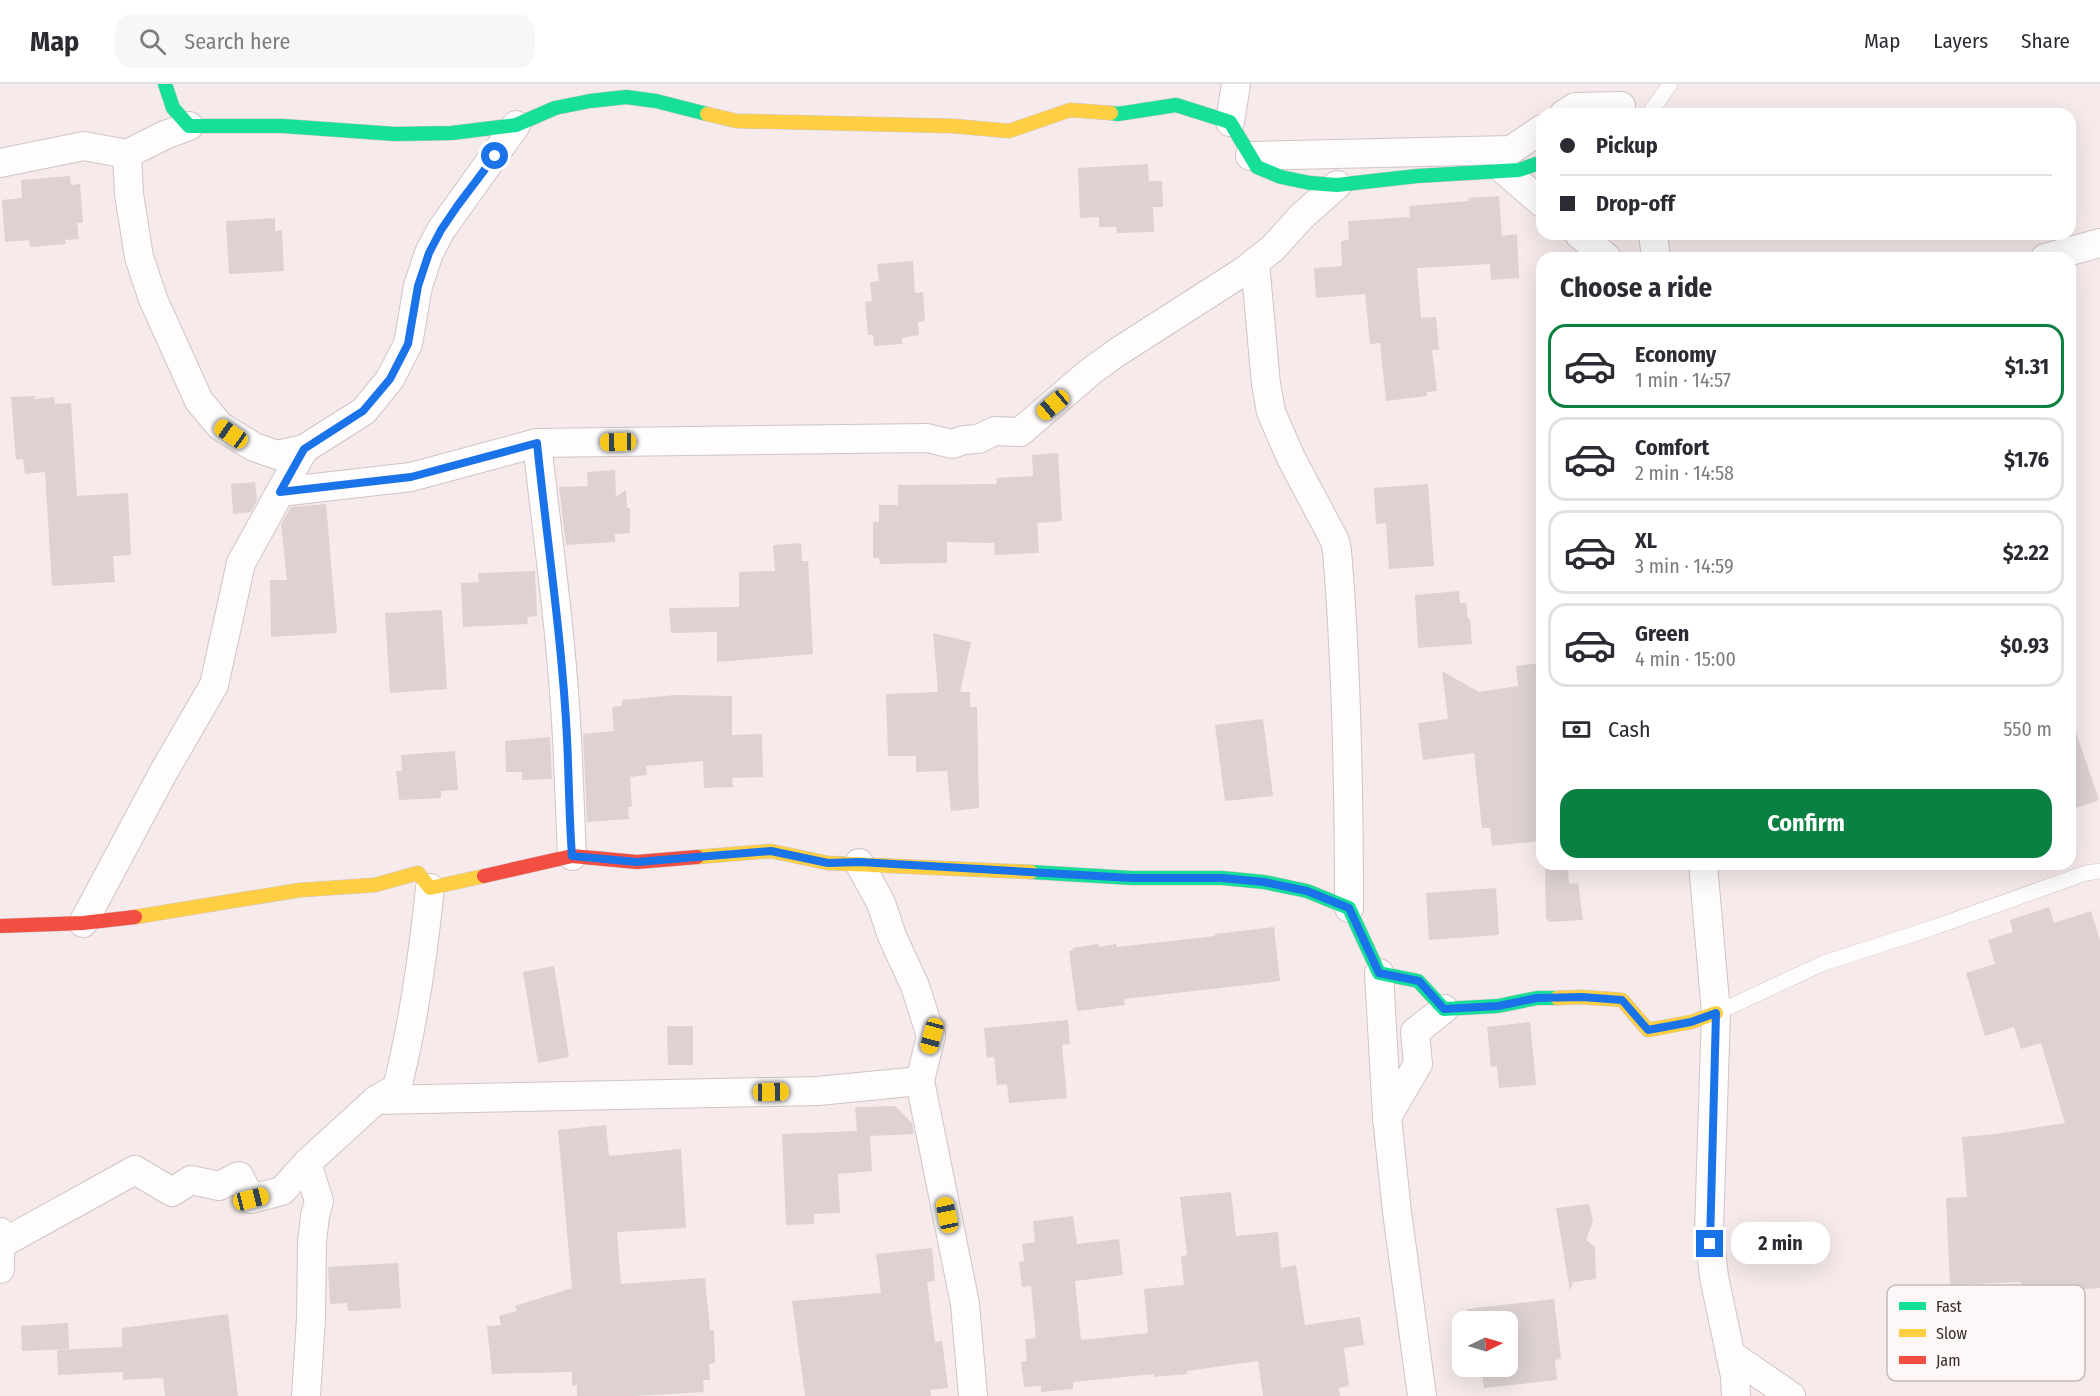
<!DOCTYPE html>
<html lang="en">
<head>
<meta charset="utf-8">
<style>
	body { margin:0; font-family:"Fira Sans Condensed",sans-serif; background:#f7f7f7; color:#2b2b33; height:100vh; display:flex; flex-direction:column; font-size:22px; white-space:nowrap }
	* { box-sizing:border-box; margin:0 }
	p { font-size:20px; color:#7c7c81 }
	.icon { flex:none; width:33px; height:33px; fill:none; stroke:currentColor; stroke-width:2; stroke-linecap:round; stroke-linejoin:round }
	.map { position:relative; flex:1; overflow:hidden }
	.panel { position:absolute; left:1536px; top:168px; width:540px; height:618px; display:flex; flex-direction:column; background:#fff; border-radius:18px; box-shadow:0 6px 24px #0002 }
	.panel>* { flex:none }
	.top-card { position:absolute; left:1536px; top:24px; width:540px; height:132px; border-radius:18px; box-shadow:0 6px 24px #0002; display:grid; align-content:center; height:132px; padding:0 24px; background:#fff }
	.needle { width:39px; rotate:85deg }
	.buttons { position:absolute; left:1452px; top:1227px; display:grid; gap:12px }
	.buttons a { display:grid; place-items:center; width:66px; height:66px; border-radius:12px; background:#fff; box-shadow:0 6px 24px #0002; font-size:30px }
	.end { position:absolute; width:27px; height:27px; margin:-14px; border:8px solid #1a73e8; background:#fff; box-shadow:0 0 0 3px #fff }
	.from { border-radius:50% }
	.bubble { position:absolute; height:42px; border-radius:18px; background:#fff; box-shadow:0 6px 24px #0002; font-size:20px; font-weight:700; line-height:42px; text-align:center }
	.car { position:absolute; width:18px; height:36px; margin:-18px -9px; border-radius:8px; box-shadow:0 0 4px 2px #0007; background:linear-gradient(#f5c518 24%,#345 0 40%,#f5c518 0 76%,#345 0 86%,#f5c518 0) }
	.top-card b { display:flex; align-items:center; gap:21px; height:57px; font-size:22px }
	.top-card b+b { border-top:2px solid #e1e1e2 }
	.top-card i { width:15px; height:15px; background:#2b2b33 }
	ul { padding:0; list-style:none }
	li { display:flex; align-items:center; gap:18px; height:84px; margin:0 12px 9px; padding:0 12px; border:3px solid #e1e1e2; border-radius:18px }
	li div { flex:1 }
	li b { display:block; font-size:22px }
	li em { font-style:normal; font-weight:700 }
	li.current { border-color:#0b8043 }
	li>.icon { width:54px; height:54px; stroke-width:1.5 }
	h2 { padding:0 24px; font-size:27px; line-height:72px }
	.pay { display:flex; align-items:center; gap:15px; height:66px; padding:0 24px; font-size:22px }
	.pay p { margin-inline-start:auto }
	.action { display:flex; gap:12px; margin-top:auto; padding:12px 24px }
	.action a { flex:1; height:69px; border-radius:18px; background:#0b8043; color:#fff; font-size:24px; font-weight:700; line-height:69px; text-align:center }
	header { display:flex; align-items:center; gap:36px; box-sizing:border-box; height:84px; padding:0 30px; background:#fff; border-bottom:2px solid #e1e1e2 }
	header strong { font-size:28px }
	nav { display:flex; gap:33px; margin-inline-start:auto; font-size:21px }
	.search { width:420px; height:54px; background:#f7f7f7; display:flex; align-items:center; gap:15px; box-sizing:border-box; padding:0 21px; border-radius:18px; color:#7c7c81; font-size:22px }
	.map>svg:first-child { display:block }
	.building { fill:#ddd1d1 }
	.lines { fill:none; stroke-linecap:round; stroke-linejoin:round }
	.lane-casing { stroke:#d1c4c5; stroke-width:16 }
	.street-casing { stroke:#d1c4c5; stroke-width:30 }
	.fast-casing { stroke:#d1c4c5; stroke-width:15 }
	.slow-casing { stroke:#d1c4c5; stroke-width:15 }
	.jam-casing { stroke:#d1c4c5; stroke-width:15 }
	.lane { stroke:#fefcfc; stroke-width:15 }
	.street { stroke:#fefcfc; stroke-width:28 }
	.fast { stroke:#16e098; stroke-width:14 }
	.slow { stroke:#ffcf43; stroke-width:14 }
	.jam { stroke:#f24e42; stroke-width:14 }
	.route { stroke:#1a73e8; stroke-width:8 }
	.key { fill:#fef7f7; stroke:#c4bbbb; stroke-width:1.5 }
	.key-label { font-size:16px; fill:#3b2e2e }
</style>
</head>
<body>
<header>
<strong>Map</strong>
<div class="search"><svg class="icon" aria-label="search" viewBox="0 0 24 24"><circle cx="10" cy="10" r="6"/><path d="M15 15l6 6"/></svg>Search here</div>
<nav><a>Map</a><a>Layers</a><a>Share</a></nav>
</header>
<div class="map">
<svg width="2100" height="1312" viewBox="0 0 2100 1312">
	<rect width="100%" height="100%" fill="#f6eaea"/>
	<g class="building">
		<polygon points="1148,80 1149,97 1162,97 1163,123 1153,123 1154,148 1117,149 1116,143 1099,143 1099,133 1080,134 1078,84"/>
		<polygon points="70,92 71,101 80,100 83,139 77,139 79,155 65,156 66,160 30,163 29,156 5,158 2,116 22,114 21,96"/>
		<polygon points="1499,112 1502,152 1517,150 1519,194 1491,196 1490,180 1417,184 1421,234 1436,233 1439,266 1432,266 1437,307 1427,308 1427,312 1386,317 1380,259 1370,260 1365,210 1316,214 1314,184 1342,182 1341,157 1349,156 1348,137 1410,133 1409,122 1469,117 1468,114"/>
		<polygon points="275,134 275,147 282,146 284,187 229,190 226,137"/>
		<polygon points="913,177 915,209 923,208 925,237 918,238 919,251 902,254 902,260 874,262 873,251 868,251 865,218 872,217 870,198 879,197 877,180"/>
		<polygon points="35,312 35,315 54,313 55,320 71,319 77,412 128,409 131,471 113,472 115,498 52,502 45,388 25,390 23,375 16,376 11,313"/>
		<polygon points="1058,369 1062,437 1037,439 1039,469 995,471 994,459 947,458 947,479 880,480 879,474 873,474 873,438 879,438 879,421 898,421 898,401 997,400 996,394 1033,392 1032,371"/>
		<polygon points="615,386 616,413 626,406 627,424 630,424 630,449 615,450 615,458 566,461 559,403 588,402 587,388"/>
		<polygon points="255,398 257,416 251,428 233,430 231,400"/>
		<polygon points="1428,400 1434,482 1389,485 1386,439 1376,440 1374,404"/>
		<polygon points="326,420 337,549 271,553 270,496 287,496 281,440 291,423"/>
		<polygon points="801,459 802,477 808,477 813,570 717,578 717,548 671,549 669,524 739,523 739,488 775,487 773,461"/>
		<polygon points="535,487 537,532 527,533 528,540 463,543 461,499 479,498 478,489"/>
		<polygon points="1459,507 1460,519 1466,519 1468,535 1470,534 1472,560 1418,564 1415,511"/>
		<polygon points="442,526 447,605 390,609 385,529"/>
		<polygon points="933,549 971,558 960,608 970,608 970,623 977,623 979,724 951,727 947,687 916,688 916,672 888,672 886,610 938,608"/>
		<polygon points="1542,579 1542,757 1492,762 1490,744 1482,744 1474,669 1423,676 1418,639 1448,635 1442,587 1479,608 1518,602 1516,582"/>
		<polygon points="675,611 732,612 732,651 762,650 763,693 732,694 733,703 704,704 703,677 646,682 647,691 630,693 632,723 628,723 629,735 587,738 583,650 614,647 612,623 622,622 622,616"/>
		<polygon points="1263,635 1273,712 1225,717 1215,641"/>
		<polygon points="2074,642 2099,716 2070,726 2070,643"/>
		<polygon points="550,653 552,695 522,696 522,688 506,688 505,657"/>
		<polygon points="455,667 458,706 441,707 441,714 399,716 396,687 402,687 401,671"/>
		<polygon points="1568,783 1569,800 1578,799 1583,836 1548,838 1548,835 1546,835 1545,785"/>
		<polygon points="1496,804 1499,851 1429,856 1426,809"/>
		<polygon points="2049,823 2054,839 2091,827 2100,856 2100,1204 2036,1209 2027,1206 2020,1198 1950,1201 1946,1114 1967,1113 1962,1053 1996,1050 2065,1039 2041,959 2021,965 2014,943 1985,952 1966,889 1995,880 1988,856 2013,848 2010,836"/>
		<polygon points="1274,843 1280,897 1124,915 1125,921 1077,927 1069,867 1073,866 1073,864 1098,860 1099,863 1116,860 1117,863 1215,852 1215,850"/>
		<polygon points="554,882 569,973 538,979 523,888"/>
		<polygon points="1068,936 1070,960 1062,961 1067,1014 1009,1019 1007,1000 997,1001 994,973 987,974 984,944"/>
		<polygon points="1530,938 1536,1001 1499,1004 1497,982 1491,983 1487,943"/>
		<polygon points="667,942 693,942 693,981 668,981"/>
		<polygon points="895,1022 912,1039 914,1050 870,1052 872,1087 838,1090 840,1129 814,1130 814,1140 786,1141 782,1050 857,1047 855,1023"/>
		<polygon points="606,1041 609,1072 681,1065 686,1144 617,1148 621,1200 705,1194 710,1246 714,1246 715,1279 709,1280 710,1296 703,1296 704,1308 634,1312 577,1312 577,1301 572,1302 572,1288 492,1290 487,1242 501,1241 499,1232 517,1227 515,1222 572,1204 558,1046"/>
		<polygon points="1231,1108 1236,1152 1278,1148 1281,1184 1296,1181 1305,1241 1360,1233 1364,1261 1344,1264 1349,1302 1339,1304 1340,1312 1263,1312 1258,1277 1187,1287 1187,1290 1154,1293 1154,1290 1073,1298 1073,1305 1041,1308 1041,1302 1024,1303 1021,1278 1027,1277 1025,1255 1036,1254 1031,1202 1022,1203 1019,1178 1024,1177 1022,1160 1035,1158 1033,1137 1073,1132 1077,1160 1119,1155 1123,1191 1075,1197 1081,1256 1148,1249 1144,1205 1184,1201 1181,1172 1187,1171 1180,1113"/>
		<polygon points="1589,1120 1593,1137 1586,1156 1595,1163 1596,1195 1573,1198 1570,1207 1556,1124"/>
		<polygon points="932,1164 935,1197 927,1198 935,1258 942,1257 948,1304 930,1306 931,1312 805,1312 792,1217 881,1209 876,1170"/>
		<polygon points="398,1179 401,1224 348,1227 347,1219 330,1220 328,1183"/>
		<polygon points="1554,1215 1561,1275 1555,1276 1557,1296 1484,1304 1481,1283 1473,1285 1473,1282 1508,1282 1508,1238 1468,1238 1467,1225"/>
		<polygon points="228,1230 238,1312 165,1312 163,1294 123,1296 123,1288 58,1291 57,1266 122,1263 122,1244"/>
		<polygon points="68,1239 69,1265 22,1267 21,1242"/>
	</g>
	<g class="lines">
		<defs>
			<g id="lane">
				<polyline points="1649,30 1670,0"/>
				<polyline points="1716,929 1824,879 1935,843 2086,789 2100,787"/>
			</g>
			<g id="street">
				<polyline points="1564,30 1575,23 1621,22"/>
				<polyline points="1230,38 1236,0"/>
				<polyline points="127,70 129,110 139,173 153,215 199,317 220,342 254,363 277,371 304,365"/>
				<polyline points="1250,72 1511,66 1542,45"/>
				<polyline points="0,79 84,62 127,70 165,51 189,42"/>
				<polyline points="1505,87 1542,119"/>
				<polyline points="1579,150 1607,174"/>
				<polyline points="1653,150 1656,174"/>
				<polyline points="2045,174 2100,159"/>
				<path d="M1255,178l11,122 5,28 20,46 44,83 2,10c10,119 12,237 12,357"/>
				<path d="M537,359c11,98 25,196 30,295 2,39 3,78 5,118"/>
				<polyline points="280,408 411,393 537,359 927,354 952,360 964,356 978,355 995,347 1020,348 1090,288 1116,269 1244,187 1273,164 1301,133 1337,101"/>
				<polyline points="859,779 881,819 892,852 915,902 931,952 920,997 965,1220 973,1312"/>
				<polyline points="1703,780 1716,929 1709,1146 1714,1193 1735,1292 1736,1312"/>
				<polyline points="83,839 163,689 214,601 241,479 304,365 364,327 390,295 408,260 418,202 429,169 441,146 516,41"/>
				<polyline points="1379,889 1387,1033 1397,1128 1422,1312"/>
				<path d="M376,1016l21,-12c17,-66 26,-132 33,-200"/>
				<polyline points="1387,1033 1418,980 1415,948 1444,925"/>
				<polyline points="0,1148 0,1185"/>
				<polyline points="1,1160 135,1086 172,1108 191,1096 219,1102 239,1092 251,1115 282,1107 307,1079"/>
				<polyline points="1730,1270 1791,1312"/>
				<polyline points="306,1312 311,1235 312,1158 315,1132 319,1117 307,1079 376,1016 818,1007 920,997"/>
			</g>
			<g id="fast">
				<polyline points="165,0 173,24 189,42 283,42 395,50 452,49 516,41 555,24 590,17 626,13 656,17 707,30"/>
				<polyline points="1111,29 1118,30 1176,21 1230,38 1257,83 1281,93 1310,99 1337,101 1417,92 1519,86 1542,78"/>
				<polyline points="1031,788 1132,794 1222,794 1264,798 1307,807 1349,824 1379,889 1418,897 1444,925 1498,922 1537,914 1557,914"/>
			</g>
			<g id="slow">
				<polyline points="707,30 737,37 953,42 1009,47 1070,26 1111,29"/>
				<polyline points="697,773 771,767 828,779 1031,788"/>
				<polyline points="135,833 300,806 375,801 418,789 430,804 484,792"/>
				<polyline points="1557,914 1582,913 1622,916 1648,946 1691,938 1716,929"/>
			</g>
			<g id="jam">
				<polyline points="484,792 572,772 637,778 697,773"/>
				<polyline points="0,842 83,839 135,833"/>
			</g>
		</defs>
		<use href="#lane" class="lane-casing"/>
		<use href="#street" class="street-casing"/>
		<use href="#fast" class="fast-casing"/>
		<use href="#slow" class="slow-casing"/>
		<use href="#jam" class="jam-casing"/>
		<use href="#lane" class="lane"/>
		<use href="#street" class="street"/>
		<use href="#fast" class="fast"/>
		<use href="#slow" class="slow"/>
		<use href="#jam" class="jam"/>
	</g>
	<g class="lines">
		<path class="route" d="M495,72l-37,49 -17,25 -12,23 -11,33 -10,58 -18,35 -27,32 -59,38 -24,43 131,-15 126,-34c10,98 25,196 30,295 2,39 2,78 5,118l65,6 134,-11 57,12 32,-1 272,16h90l42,4 43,9 42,17 30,65 40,8 25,28 54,-3 39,-8 45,-1 40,3 26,30 43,-8 25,-9 -6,231"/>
	</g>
	<rect x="1887" y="1201" width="198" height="96" rx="9" class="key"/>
	<rect x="1899" y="1218" width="27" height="8" fill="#16e098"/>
	<rect x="1899" y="1245" width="27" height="8" fill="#ffcf43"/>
	<rect x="1899" y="1272" width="27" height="8" fill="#f24e42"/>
	<g class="key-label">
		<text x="1936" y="1228">Fast</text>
		<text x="1936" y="1255">Slow</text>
		<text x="1936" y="1282">Jam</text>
	</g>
</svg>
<div class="buttons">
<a><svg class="needle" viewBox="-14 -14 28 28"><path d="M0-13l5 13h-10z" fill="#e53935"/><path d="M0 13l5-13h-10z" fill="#7c7c81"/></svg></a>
</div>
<i class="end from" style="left:495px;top:72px"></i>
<i class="end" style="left:1710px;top:1160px"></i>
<div class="bubble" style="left:1731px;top:1138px;width:99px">2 min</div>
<i class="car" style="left:1053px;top:321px;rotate:230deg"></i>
<i class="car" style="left:231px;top:350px;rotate:305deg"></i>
<i class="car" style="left:618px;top:358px;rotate:269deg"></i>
<i class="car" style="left:932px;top:952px;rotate:195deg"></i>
<i class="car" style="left:771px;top:1008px;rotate:89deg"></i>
<i class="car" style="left:251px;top:1115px;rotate:76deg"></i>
<i class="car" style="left:947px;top:1131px;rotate:348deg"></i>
<div class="top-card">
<b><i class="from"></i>Pickup</b>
<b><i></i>Drop-off</b>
</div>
<section class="panel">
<h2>Choose a ride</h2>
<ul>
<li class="current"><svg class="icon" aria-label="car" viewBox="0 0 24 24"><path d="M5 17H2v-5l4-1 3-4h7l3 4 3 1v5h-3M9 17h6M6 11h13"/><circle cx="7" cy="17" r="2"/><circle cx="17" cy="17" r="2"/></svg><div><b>Economy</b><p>1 min · 14:57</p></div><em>$1.31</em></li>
<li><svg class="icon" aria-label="car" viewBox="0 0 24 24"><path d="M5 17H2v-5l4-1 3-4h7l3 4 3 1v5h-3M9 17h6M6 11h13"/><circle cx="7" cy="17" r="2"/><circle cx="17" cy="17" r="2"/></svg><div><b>Comfort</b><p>2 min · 14:58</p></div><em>$1.76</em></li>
<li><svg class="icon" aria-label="car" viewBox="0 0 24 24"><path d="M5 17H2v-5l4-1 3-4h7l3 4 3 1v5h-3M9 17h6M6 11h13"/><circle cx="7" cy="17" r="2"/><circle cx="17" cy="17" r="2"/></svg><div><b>XL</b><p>3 min · 14:59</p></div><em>$2.22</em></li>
<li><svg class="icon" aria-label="car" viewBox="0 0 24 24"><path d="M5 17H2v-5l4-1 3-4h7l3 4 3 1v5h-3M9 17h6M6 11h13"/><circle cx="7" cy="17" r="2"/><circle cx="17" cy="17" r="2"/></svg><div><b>Green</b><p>4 min · 15:00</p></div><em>$0.93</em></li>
</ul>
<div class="pay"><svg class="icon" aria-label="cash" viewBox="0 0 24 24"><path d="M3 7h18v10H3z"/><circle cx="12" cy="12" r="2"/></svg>Cash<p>550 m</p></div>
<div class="action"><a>Confirm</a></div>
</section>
</div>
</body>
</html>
